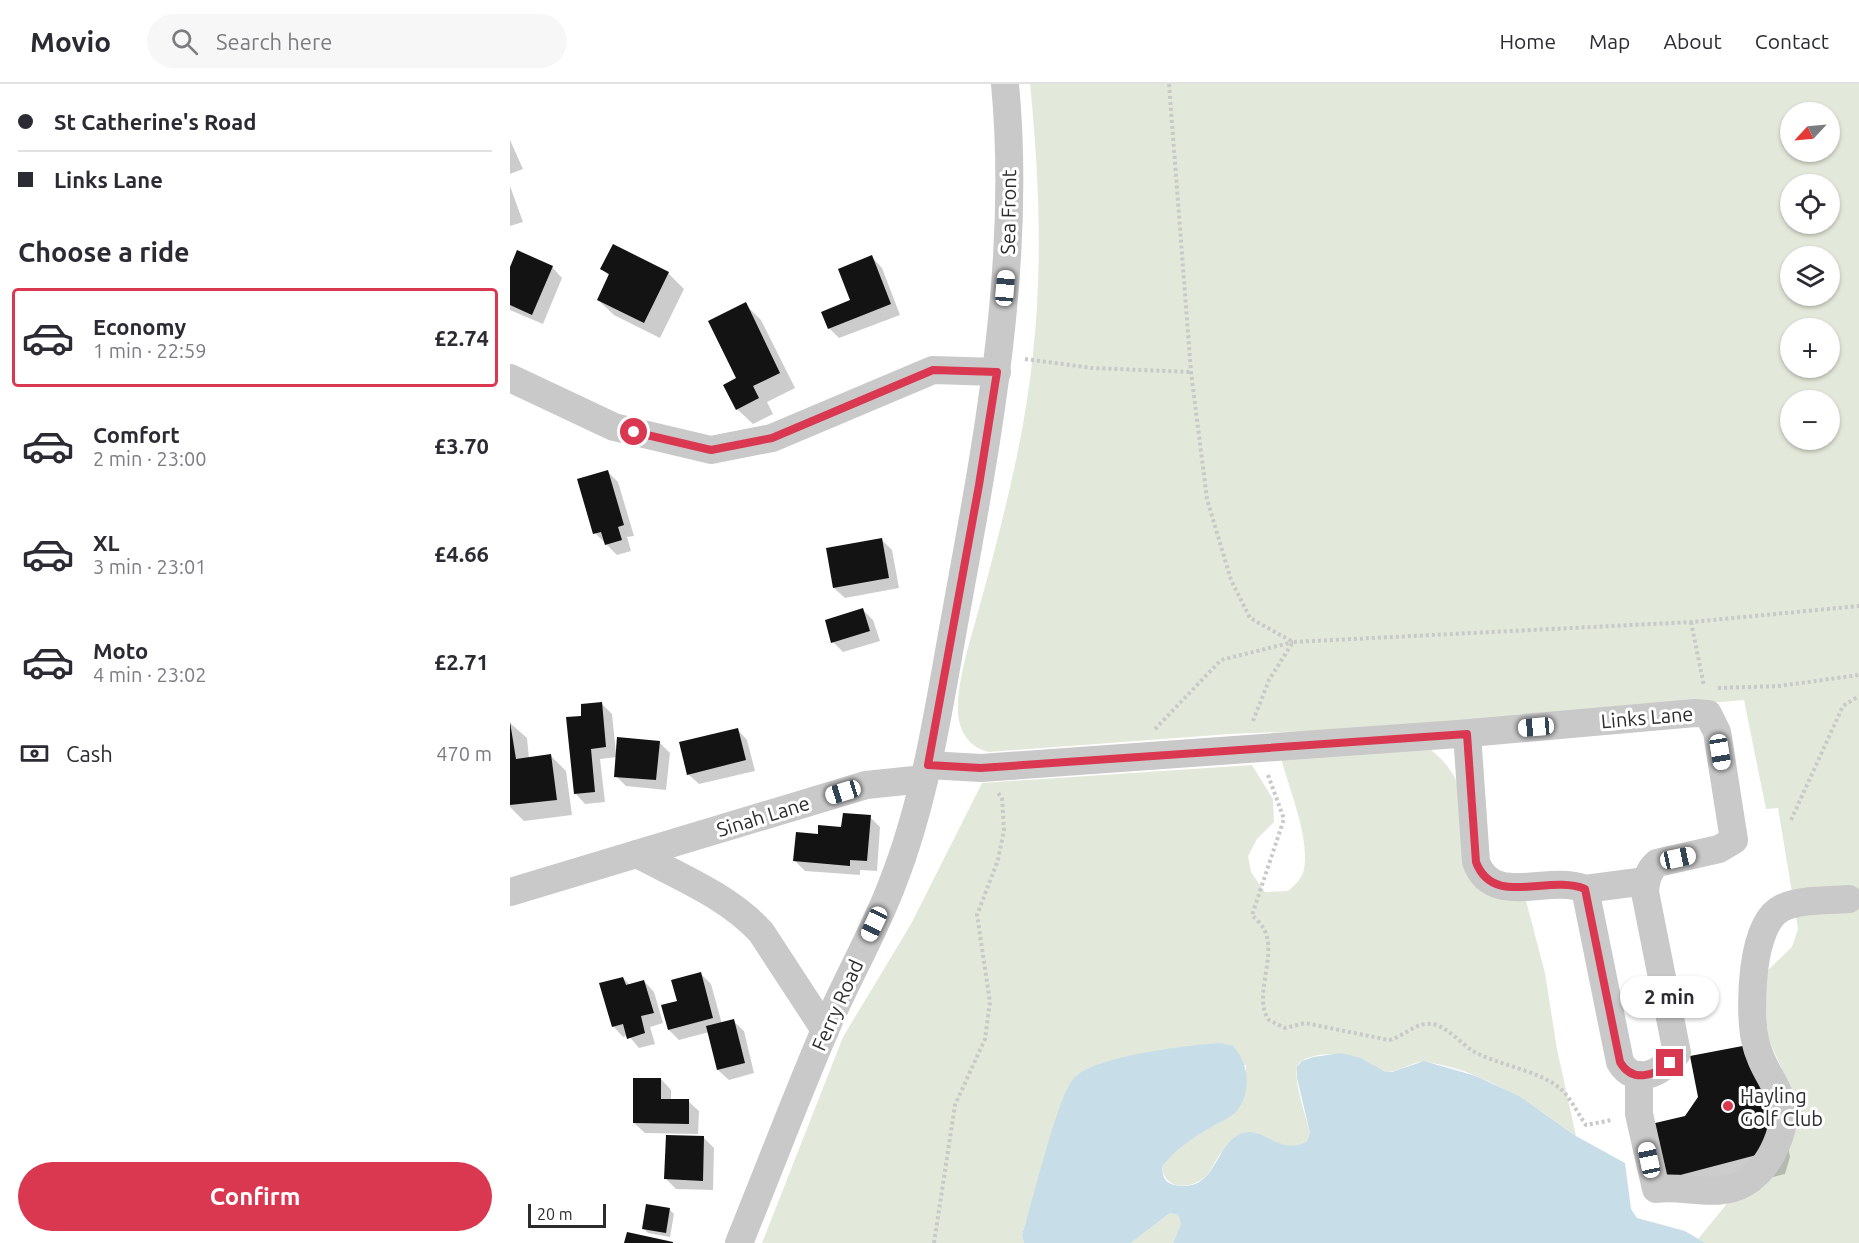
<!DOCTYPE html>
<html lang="en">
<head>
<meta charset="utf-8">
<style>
	body { margin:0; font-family:Ubuntu,sans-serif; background:#f7f7f7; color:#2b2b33; height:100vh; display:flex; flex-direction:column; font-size:22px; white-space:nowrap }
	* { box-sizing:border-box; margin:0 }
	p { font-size:20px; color:#7c7c81 }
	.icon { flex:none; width:33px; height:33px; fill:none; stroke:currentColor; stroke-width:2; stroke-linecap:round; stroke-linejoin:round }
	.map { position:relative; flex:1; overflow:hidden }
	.panel { display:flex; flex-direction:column; background:#fff; width:510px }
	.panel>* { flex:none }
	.guide { display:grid; align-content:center; height:132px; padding:0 18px; background:#fff }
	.needle { width:39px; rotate:244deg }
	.controls { position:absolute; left:1270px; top:18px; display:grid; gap:12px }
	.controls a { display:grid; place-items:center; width:60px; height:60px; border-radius:50%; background:#fff; box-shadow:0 2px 4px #0004; font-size:30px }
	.scale { position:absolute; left:18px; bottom:15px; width:78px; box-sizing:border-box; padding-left:6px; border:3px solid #2c2c2c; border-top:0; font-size:16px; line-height:21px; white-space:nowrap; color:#2c2c2c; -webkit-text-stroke:4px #fff; paint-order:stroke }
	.end { position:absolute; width:27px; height:27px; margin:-14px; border:8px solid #da3750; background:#fff; box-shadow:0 0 0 3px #fff }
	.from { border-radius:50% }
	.bubble { position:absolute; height:42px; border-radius:21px; background:#fff; box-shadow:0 2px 4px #0004; font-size:20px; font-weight:700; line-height:42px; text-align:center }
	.car { position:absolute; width:18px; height:36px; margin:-18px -9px; border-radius:8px; box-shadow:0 0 4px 2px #0007; background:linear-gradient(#fff 24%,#345 0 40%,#fff 0 76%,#345 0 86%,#fff 0) }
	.guide b { display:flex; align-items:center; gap:21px; height:57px; font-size:22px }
	.guide b+b { border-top:2px solid #e1e1e2 }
	.guide i { width:15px; height:15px; background:#2b2b33 }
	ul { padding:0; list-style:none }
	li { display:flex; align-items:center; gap:18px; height:99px; margin:0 12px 9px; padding:0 6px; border:3px solid transparent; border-radius:6px }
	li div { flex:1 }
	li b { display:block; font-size:22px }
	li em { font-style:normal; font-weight:700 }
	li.active { border-color:#da3750 }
	li>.icon { width:54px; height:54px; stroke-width:1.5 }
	h2 { padding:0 18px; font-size:27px; line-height:72px }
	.pay { display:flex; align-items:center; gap:15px; height:66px; padding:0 18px; font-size:22px }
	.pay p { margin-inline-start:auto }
	.primary-button { display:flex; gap:12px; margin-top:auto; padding:12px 18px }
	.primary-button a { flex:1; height:69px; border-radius:36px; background:#da3750; color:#fff; font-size:24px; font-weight:700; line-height:69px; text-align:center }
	header { display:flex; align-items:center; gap:36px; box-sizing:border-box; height:84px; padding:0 30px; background:#fff; border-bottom:2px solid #e1e1e2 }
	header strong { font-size:28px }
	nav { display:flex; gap:33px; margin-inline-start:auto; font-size:21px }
	.search { width:420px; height:54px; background:#f7f7f7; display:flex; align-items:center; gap:15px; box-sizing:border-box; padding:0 21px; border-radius:33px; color:#7c7c81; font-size:22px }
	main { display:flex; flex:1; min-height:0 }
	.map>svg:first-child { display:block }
	.green { fill:#e3e9da; fill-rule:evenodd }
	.water { fill:#c7dee8 }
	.shadow { fill:#0003 }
	.building { fill:#131313 }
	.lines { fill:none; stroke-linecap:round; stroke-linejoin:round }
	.path { stroke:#c9c9c9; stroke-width:4; stroke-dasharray:3 3; stroke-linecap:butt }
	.minor { stroke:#c9c9c9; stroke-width:28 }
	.route { stroke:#da3750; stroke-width:8 }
	.poi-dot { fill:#da3750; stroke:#fff; stroke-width:2 }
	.labels { text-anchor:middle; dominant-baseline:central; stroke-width:6; stroke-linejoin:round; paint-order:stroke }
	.street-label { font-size:20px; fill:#2c2c2c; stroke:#fff }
	.poi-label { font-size:20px; fill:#2c2c2c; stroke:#fff; text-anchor:start }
</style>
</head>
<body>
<header>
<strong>Movio</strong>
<div class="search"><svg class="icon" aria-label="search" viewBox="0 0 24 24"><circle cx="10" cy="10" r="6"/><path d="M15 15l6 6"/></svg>Search here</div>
<nav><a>Home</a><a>Map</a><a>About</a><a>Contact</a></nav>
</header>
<main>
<section class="panel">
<div class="guide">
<b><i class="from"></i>St Catherine's Road</b>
<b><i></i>Links Lane</b>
</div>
<h2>Choose a ride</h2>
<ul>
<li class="active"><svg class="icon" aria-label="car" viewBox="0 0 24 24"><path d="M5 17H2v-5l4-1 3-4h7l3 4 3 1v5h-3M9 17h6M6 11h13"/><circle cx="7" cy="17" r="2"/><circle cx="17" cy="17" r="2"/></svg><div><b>Economy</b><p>1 min · 22:59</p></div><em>£2.74</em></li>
<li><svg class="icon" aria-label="car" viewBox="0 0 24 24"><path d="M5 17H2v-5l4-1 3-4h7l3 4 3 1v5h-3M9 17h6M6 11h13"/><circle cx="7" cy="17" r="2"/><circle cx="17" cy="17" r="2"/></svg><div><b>Comfort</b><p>2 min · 23:00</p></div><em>£3.70</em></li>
<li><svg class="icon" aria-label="car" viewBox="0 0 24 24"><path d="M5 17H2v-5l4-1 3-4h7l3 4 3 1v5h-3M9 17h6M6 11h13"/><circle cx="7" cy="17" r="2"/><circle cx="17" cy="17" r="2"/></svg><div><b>XL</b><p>3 min · 23:01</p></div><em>£4.66</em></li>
<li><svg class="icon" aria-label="car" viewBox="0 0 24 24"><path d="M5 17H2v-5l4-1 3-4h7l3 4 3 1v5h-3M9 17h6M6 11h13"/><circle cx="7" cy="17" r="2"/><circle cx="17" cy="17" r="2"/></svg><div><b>Moto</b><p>4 min · 23:02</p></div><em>£2.71</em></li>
</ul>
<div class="pay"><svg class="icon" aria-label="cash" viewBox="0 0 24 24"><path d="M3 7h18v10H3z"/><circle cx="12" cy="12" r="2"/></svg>Cash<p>470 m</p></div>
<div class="primary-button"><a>Confirm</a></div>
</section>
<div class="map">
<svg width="1349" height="1159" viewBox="0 0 1349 1159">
	<rect width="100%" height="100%" fill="#fff"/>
	<g class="green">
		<path d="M520,0h829v1159h-154l-7,-4 46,-56 46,-96 -22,-49 -4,-64 28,-27 6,-18 -20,-121 -12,1 -22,-109 -287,25 -227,9 -241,18c-19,-4 -30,-20 -31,-39 -2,-31 15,-81 23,-112 13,-47 25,-94 35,-141 28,-129 27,-246 14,-376zM1281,28h39v40h-39zM1281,100h39v40h-39zM1281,172h39v40h-39zM1281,244h39v40h-39zM1281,316h39v40h-39z"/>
		<path d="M920,665c43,34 35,73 40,124l54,20 21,80 12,76 19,87c-46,-33 -93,-66 -150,-74 -14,-2 -26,12 -40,9 -8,-1 -16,-9 -24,-12 -13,-6 -57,-9 -64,7 -6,12 9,53 12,67l-3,8c-17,10 -27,4 -43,-5 -11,4 -30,7 -40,14 -8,6 -11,20 -19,27 -15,13 -41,13 -43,-10l11,-14 16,-13 47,-28 9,-23 1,-24 -177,21 -43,135 -4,14 2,8h-262l81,-206 68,-113 71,-141 270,-18 21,34 1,23 -17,17 -9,17 3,16 14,20 23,-1c6,-5 12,-11 15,-18 9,-30 -14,-84 -22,-115z"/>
		<polygon points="660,1129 668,1131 671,1140 663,1159 621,1159"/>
	</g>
	<path class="water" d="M710,959l13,3c16,17 19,45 4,65 -5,6 -17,11 -24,15 -20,12 -37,22 -51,41 1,7 1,12 7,16 4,2 9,3 14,3 32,1 32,-38 55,-51 24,-13 41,23 69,6l3,-8 -13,-55v-11l5,-6 11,-4 28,-4 20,5 23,13 8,1 32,-11 52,15 43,20 57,40 49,27 6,46 6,9 48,13 20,12h-532l8,-19 -3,-9 -8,-2 -39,30h-107l-2,-8 4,-14c9,-28 32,-126 48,-143 20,-22 115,-33 146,-35z"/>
	<g class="shadow">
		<polygon points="0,56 13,85 0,90"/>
		<polygon points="0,102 13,138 0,142"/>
		<polygon points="362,173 372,184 390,231 329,254 319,244 342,217"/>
		<polygon points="42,183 52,194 33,240 0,226 0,187"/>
		<polygon points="92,185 158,189 174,205 150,254 104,231 88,216 100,193"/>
		<polygon points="235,220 251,236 285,304 257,318 263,330 243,340 227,325"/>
		<polygon points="98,388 108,398 124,452 117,453 121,467 107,471 85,449"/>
		<polygon points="371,455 382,466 389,504 335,514 324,504"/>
		<polygon points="353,526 363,536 370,557 333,568 323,558"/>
		<polygon points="92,620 102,630 106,670 149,658 160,669 156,706 116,702 106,692 107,673 90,675 95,718 75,720 65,709 73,633"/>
		<polygon points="0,639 17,654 19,675 41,672 56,687 62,731 14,737 0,723"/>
		<polygon points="227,645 237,656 245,687 189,700 178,690"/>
		<polygon points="360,733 370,743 367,787 350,786 350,791 295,787 284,776 309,751"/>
		<polygon points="191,890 201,900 212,940 223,937 234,947 244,989 219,996 208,986 199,948 169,956 159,946 168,918"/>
		<polygon points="113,894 120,901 134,897 144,908 153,939 140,943 145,960 129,964 118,951 113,953 103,942"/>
		<polygon points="1263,982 1280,1073 1275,1090 1177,1115 1156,1094 1176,1033"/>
		<polygon points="151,995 161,1006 161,1017 178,1017 189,1027 188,1050 135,1049 124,1039"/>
		<polygon points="194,1054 204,1064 203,1106 166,1105 156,1095"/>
		<polygon points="160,1126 164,1130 160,1153 138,1149 133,1144"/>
	</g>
	<g class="building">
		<polygon points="103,160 159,188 134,239 87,216 99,190 90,185"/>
		<polygon points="7,166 43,182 22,231 0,221 0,183"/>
		<polygon points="362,171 381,220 318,245 311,228 340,216 328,185"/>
		<polygon points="236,218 270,289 243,302 249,314 226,326 213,301 226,294 198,237"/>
		<polygon points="98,386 114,441 108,443 112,456 95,461 91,448 83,450 67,395"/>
		<polygon points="372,454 379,494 323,504 316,464"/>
		<polygon points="353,524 360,547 321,559 315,536"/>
		<polygon points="92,618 96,663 81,665 85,708 64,710 56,633 71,632 71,620"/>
		<polygon points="0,638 6,675 41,670 47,716 0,721"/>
		<polygon points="228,644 236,676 177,691 169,658"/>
		<polygon points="107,653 150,657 146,696 104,693"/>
		<polygon points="333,729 361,731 357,777 340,776 340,782 283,777 286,748 308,750 308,741 331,743"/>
		<polygon points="191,888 203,934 158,946 151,921 167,917 161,896"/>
		<polygon points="113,893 116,901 134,896 144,929 131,932 135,949 117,955 113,940 102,943 89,899"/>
		<polygon points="224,935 235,979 207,986 196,942"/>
		<polygon points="1243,960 1260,1052 1254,1069 1155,1095 1141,1040 1175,1032 1188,1013 1180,972"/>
		<polygon points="123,994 151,994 151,1015 179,1015 179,1040 123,1039"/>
		<polygon points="156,1051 194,1052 193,1097 154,1095"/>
		<polygon points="136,1120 160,1124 156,1149 132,1145"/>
		<polygon points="117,1148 163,1158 163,1159 114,1159"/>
	</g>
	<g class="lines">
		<g class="path">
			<polyline points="659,0 681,288 697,415 721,496 740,534 783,558 1181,538 1349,522"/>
			<polyline points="515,275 582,284 681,288"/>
			<polyline points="1181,538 1194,602"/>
			<polyline points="1208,604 1269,602 1349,591"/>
			<polyline points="743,637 759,596 783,558"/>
			<polyline points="645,645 711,576 783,558"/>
			<path d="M758,691l16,44 -32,96c4,4 9,9 12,14 14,26 -12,69 5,91l16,8 20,-5 84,17c14,-3 27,-18 42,-16 15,1 29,19 42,27 26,15 67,19 89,39 9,9 16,24 24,35l26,-5"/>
			<polyline points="1281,736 1333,622 1349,612"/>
			<polyline points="424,1159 445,1021 475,955 480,918 467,831 488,776 494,746 492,714 488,709"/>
		</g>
		<g class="minor">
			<polyline points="0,294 104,343 201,366 262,354 423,286 487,288"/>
			<path d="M418,681l53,3 477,-34 237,-21 13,1 9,18 17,108 -15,9 -62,14c-9,8 -11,17 -12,29l32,161c-14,19 -42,35 -57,9l-35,-173c-37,-15 -92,19 -109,-27l-9,-128"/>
			<path d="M127,770c43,23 91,42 124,78l64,98"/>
			<polyline points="1075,805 1136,797"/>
			<polyline points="0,808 356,701 414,695"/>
			<path d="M1129,991v39l17,75c29,-4 62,10 89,-6 15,-9 24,-22 31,-38 22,-49 -12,-62 -21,-105 -6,-29 -5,-117 27,-132 18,-9 47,-7 67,-9"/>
			<path d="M229,1159c29,-71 56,-143 86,-213 21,-50 49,-97 68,-148 33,-84 46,-176 62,-264 32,-176 67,-355 50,-534"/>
		</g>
	</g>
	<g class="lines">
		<path class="route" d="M124,348l77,18 61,-12 161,-68 64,2 -18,113 -51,280 53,3 486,-34 9,128c17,46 72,12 109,27l35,173c12,21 34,14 50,1"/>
	</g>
	<circle class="poi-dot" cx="1218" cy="1022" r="6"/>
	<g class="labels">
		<g class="street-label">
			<text transform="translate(498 128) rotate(-89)">Sea Front</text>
			<text transform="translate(1137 633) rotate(-5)">Links Lane</text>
			<text transform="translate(253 732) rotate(-17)">Sinah Lane</text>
			<text transform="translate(327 921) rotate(-66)">Ferry Road</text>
		</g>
		<g class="poi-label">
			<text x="1230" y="1011">Hayling<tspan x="1230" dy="23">Golf Club</tspan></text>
		</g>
	</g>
</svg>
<div class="controls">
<a><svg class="needle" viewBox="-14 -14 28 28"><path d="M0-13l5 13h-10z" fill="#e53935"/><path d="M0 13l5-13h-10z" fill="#7c7c81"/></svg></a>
<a><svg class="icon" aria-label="locate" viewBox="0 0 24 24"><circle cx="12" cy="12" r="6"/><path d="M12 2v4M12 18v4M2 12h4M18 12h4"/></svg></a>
<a><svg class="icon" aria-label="layers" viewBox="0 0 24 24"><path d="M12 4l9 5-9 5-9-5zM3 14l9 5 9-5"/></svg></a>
<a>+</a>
<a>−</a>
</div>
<div class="scale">20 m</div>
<i class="end from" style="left:124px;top:348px"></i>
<i class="end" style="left:1160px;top:979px"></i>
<div class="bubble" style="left:1110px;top:892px;width:99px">2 min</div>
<i class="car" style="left:495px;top:204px;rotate:5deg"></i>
<i class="car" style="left:1026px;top:643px;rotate:265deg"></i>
<i class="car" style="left:1210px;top:668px;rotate:171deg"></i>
<i class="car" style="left:333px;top:708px;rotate:253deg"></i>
<i class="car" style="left:1168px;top:774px;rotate:78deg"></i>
<i class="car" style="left:364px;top:840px;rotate:205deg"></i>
<i class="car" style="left:1139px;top:1076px;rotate:348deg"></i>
</div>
</main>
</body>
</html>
